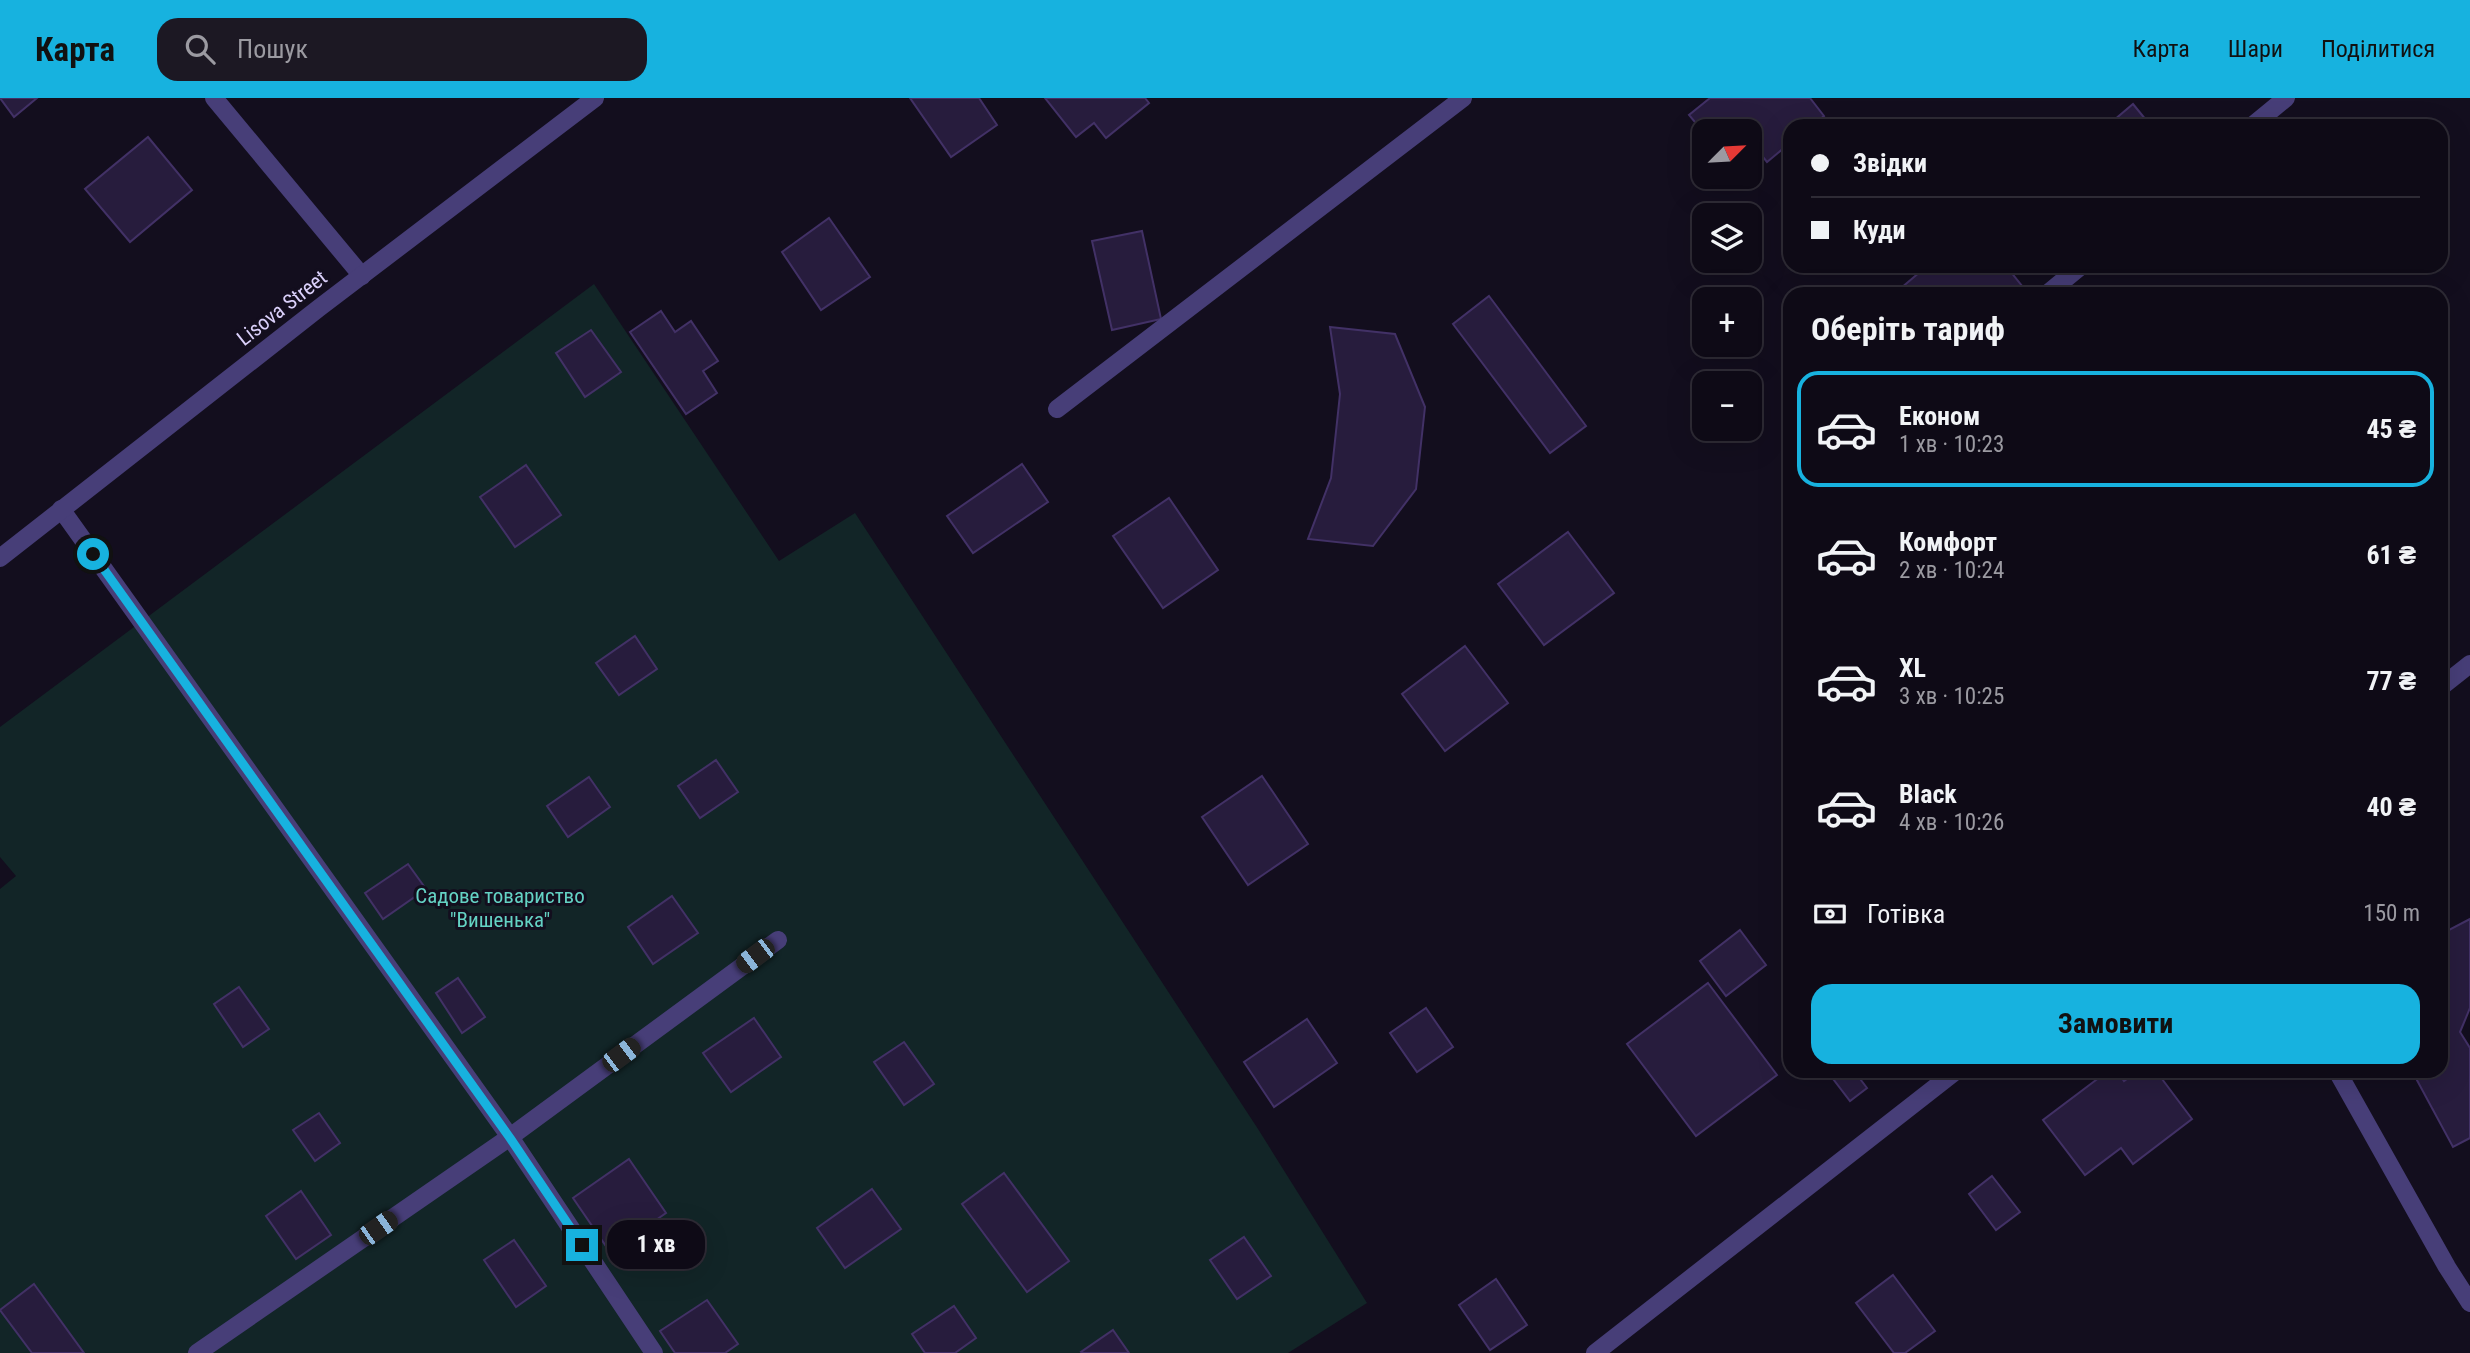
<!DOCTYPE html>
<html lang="uk">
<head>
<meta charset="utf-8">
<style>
	body { margin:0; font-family:"Roboto Condensed",sans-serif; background:#1c1823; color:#f1f3f6; height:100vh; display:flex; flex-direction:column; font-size:26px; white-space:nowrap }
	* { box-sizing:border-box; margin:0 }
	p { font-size:23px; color:#9b9aa1 }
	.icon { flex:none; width:38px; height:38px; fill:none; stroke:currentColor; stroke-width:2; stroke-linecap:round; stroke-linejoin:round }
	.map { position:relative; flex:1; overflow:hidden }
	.drawer { position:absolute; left:1783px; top:189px; width:665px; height:791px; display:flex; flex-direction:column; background:#0e0a16; border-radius:21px; box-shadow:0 7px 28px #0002,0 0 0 2px #2e2b35 }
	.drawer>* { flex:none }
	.banner { position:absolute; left:1783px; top:21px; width:665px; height:154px; border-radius:21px; box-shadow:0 7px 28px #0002,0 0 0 2px #2e2b35; display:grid; align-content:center; height:154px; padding:0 28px; background:#0e0a16 }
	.needle { width:46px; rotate:66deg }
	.buttons { position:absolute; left:1692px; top:21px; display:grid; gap:14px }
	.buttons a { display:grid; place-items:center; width:70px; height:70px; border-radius:14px; background:#0e0a16; box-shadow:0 7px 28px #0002,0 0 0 2px #2e2b35; font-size:35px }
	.end { position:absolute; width:32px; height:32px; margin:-16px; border:9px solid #17b2df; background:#111; box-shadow:0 0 0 4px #111 }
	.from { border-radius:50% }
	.bubble { position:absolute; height:49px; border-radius:21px; background:#0e0a16; box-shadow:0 7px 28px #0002,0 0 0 2px #2e2b35; font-size:23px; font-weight:700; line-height:49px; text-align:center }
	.car { position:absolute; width:21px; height:42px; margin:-21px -10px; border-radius:9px; box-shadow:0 0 5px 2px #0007; background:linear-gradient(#222 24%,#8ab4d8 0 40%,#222 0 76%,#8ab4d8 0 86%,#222 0) }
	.banner b { display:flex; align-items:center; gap:24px; height:66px; font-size:26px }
	.banner b+b { border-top:2px solid #2e2b35 }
	.banner i { width:18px; height:18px; background:#f1f3f6 }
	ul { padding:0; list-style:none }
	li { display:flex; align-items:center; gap:21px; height:116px; margin:0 14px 10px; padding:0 14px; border:4px solid transparent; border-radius:21px }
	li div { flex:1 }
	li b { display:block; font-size:26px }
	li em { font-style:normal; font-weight:700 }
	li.on { border-color:#17b2df }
	li>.icon { width:63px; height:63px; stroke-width:1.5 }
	h2 { padding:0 28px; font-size:32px; line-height:84px }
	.pay { display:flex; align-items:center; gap:18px; height:77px; padding:0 28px; font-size:26px }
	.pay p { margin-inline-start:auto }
	.action { display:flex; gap:14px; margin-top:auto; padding:14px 28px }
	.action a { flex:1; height:80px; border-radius:21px; background:#17b2df; color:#111; font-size:28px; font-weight:700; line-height:80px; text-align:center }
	header { display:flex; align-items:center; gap:42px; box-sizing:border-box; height:98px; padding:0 35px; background:#17b2df; color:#111 }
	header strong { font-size:33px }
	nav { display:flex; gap:38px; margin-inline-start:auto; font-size:24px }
	.search { width:490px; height:63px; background:#1c1823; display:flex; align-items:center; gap:18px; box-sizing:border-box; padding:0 24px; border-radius:21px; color:#9b9aa1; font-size:26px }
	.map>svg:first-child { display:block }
	.green { fill:#122527 }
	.building { fill:#271c3d; stroke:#423166; stroke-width:2 }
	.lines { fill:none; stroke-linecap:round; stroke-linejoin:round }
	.street { stroke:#473e78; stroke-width:18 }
	.route { stroke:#17b2df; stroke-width:9 }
	.labels { text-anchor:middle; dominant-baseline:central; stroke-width:6; stroke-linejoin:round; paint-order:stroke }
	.street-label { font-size:21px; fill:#dad0fa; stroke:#130e1e }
	.park-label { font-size:21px; fill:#64d2c4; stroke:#130e1e }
</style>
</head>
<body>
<header>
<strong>Карта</strong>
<div class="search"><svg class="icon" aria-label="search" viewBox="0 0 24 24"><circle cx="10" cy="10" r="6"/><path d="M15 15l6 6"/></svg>Пошук</div>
<nav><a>Карта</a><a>Шари</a><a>Поділитися</a></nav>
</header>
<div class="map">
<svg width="2470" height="1255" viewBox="0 0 2470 1255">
	<rect width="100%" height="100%" fill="#130e1e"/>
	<polygon class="green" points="594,186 779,463 855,415 1258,1031 1367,1205 1288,1255 0,1255 0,791 16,778 0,759 0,629"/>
	<g class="building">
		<polygon points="0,0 37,0 14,19"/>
		<polygon points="910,0 979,0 997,27 951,59"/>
		<polygon points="1045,0 1145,0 1149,5 1106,40 1094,25 1076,39"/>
		<polygon points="1710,0 1810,0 1824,18 1811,28 1790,28 1790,45 1767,64 1750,43 1750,33 1704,35 1689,17"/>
		<polygon points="2133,6 2151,28 2107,28"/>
		<polygon points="148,39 192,92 130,144 85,91"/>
		<polygon points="829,120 870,179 821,212 782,154"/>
		<polygon points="1142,133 1161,221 1112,232 1092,143"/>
		<polygon points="1927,168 2006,168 2022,188 2013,196 1894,196"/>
		<polygon points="1489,198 1586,328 1550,355 1453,226"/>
		<polygon points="661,213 675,234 691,223 718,263 703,273 717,295 686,316 630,234"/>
		<polygon points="1330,229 1395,236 1425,309 1416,391 1373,448 1308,441 1331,380 1340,296"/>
		<polygon points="591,232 621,274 585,299 556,255"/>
		<polygon points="1022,366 1048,404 973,455 947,418"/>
		<polygon points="526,367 561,417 515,449 480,399"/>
		<polygon points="1169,400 1218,472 1163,510 1113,438"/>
		<polygon points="1568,434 1614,495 1544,547 1498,486"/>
		<polygon points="635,538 657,571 619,597 596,565"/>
		<polygon points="1465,548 1508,605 1445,653 1402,596"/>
		<polygon points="716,662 738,694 700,720 678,688"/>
		<polygon points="1262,678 1308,746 1248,787 1202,719"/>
		<polygon points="589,679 610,709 568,739 547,708"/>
		<polygon points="408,766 426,791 383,821 365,795"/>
		<polygon points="672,798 698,835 653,866 628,829"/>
		<polygon points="2470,821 2470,910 2460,934 2470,950 2470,1040 2453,1049 2412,973 2441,973 2441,836"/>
		<polygon points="1740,832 1766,867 1726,898 1700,863"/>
		<polygon points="458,880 485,919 462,935 436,895"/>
		<polygon points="1708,885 1777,977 1696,1038 1627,946"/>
		<polygon points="239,889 269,931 243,949 214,906"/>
		<polygon points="1426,910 1453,949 1417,974 1390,935"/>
		<polygon points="754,920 781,959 731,994 703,955"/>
		<polygon points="1307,921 1337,965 1274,1009 1244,964"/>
		<polygon points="904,944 934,986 904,1007 874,964"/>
		<polygon points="1827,973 1854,973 1867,990 1850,1003"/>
		<polygon points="2108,973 2117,973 2124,983 2138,973 2156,973 2192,1021 2133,1066 2121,1050 2085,1077 2043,1022"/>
		<polygon points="319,1015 340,1045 315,1063 293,1032"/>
		<polygon points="629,1061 666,1115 610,1154 573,1100"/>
		<polygon points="1004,1075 1069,1163 1027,1194 962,1106"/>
		<polygon points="1992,1078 2020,1114 1996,1132 1969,1096"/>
		<polygon points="872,1091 901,1131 845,1170 817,1130"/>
		<polygon points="301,1093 331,1137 296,1161 266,1118"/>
		<polygon points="1244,1139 1271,1178 1237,1201 1210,1162"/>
		<polygon points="514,1142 546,1188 516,1209 484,1162"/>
		<polygon points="1893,1177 1935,1233 1905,1255 1894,1255 1856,1205"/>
		<polygon points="1496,1181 1527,1227 1490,1252 1459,1207"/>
		<polygon points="34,1186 84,1255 32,1255 0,1212"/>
		<polygon points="707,1202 738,1246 725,1255 675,1255 660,1233"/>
		<polygon points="954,1208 976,1240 955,1255 925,1255 912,1236"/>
		<polygon points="1113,1232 1129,1255 1082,1255 1081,1254"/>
	</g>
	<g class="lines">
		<g class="street">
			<polyline points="214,0 362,178"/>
			<polyline points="2252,28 2286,0"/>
			<polyline points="2047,196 2081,168"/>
			<polyline points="1057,311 1463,0"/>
			<polyline points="61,411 510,1039 654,1255"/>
			<polyline points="0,460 319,210 595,0"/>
			<polyline points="2441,589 2470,566"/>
			<polyline points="2337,973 2447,1169 2470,1205"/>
			<polyline points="197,1255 510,1039 778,842"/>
			<polyline points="1595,1255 1956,973"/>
		</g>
	</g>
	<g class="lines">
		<polyline class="route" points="93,456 510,1040 582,1147"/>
	</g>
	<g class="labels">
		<g class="street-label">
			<text transform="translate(282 210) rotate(-38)">Lisova Street</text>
		</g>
		<g class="park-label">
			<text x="500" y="798">Садове товариство<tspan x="500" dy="24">"Вишенька"</tspan></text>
		</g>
	</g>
</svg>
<div class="buttons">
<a><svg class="needle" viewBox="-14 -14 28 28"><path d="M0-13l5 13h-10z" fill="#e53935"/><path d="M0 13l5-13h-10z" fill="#9b9aa1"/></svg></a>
<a><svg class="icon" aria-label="layers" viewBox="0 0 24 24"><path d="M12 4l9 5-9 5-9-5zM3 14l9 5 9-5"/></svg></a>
<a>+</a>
<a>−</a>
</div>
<i class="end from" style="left:93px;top:456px"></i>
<i class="end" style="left:582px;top:1147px"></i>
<div class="bubble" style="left:607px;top:1122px;width:98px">1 хв</div>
<i class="car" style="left:755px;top:858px;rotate:233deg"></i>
<i class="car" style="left:621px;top:957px;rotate:53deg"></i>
<i class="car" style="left:378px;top:1130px;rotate:55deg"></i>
<div class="banner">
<b><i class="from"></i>Звідки</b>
<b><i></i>Куди</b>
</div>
<section class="drawer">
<h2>Оберіть тариф</h2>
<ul>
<li class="on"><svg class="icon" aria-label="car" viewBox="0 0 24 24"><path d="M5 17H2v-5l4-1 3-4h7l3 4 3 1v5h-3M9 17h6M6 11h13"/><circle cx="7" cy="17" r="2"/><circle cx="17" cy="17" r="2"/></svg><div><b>Економ</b><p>1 хв · 10:23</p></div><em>45 ₴</em></li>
<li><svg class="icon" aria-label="car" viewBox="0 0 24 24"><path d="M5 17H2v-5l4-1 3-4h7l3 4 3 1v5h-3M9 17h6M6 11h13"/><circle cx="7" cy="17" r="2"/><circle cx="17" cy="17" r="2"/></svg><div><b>Комфорт</b><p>2 хв · 10:24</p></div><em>61 ₴</em></li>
<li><svg class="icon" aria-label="car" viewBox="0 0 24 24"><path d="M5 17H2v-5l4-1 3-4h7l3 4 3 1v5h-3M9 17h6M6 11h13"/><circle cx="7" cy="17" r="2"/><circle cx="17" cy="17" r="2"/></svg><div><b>XL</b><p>3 хв · 10:25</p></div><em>77 ₴</em></li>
<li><svg class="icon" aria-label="car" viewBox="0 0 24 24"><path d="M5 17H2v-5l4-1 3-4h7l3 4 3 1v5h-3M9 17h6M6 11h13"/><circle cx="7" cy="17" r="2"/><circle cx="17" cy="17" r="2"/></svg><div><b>Black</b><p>4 хв · 10:26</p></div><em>40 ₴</em></li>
</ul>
<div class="pay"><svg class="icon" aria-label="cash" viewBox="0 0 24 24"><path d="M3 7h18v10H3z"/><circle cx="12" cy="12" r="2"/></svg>Готівка<p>150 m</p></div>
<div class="action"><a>Замовити</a></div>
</section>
</div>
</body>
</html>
